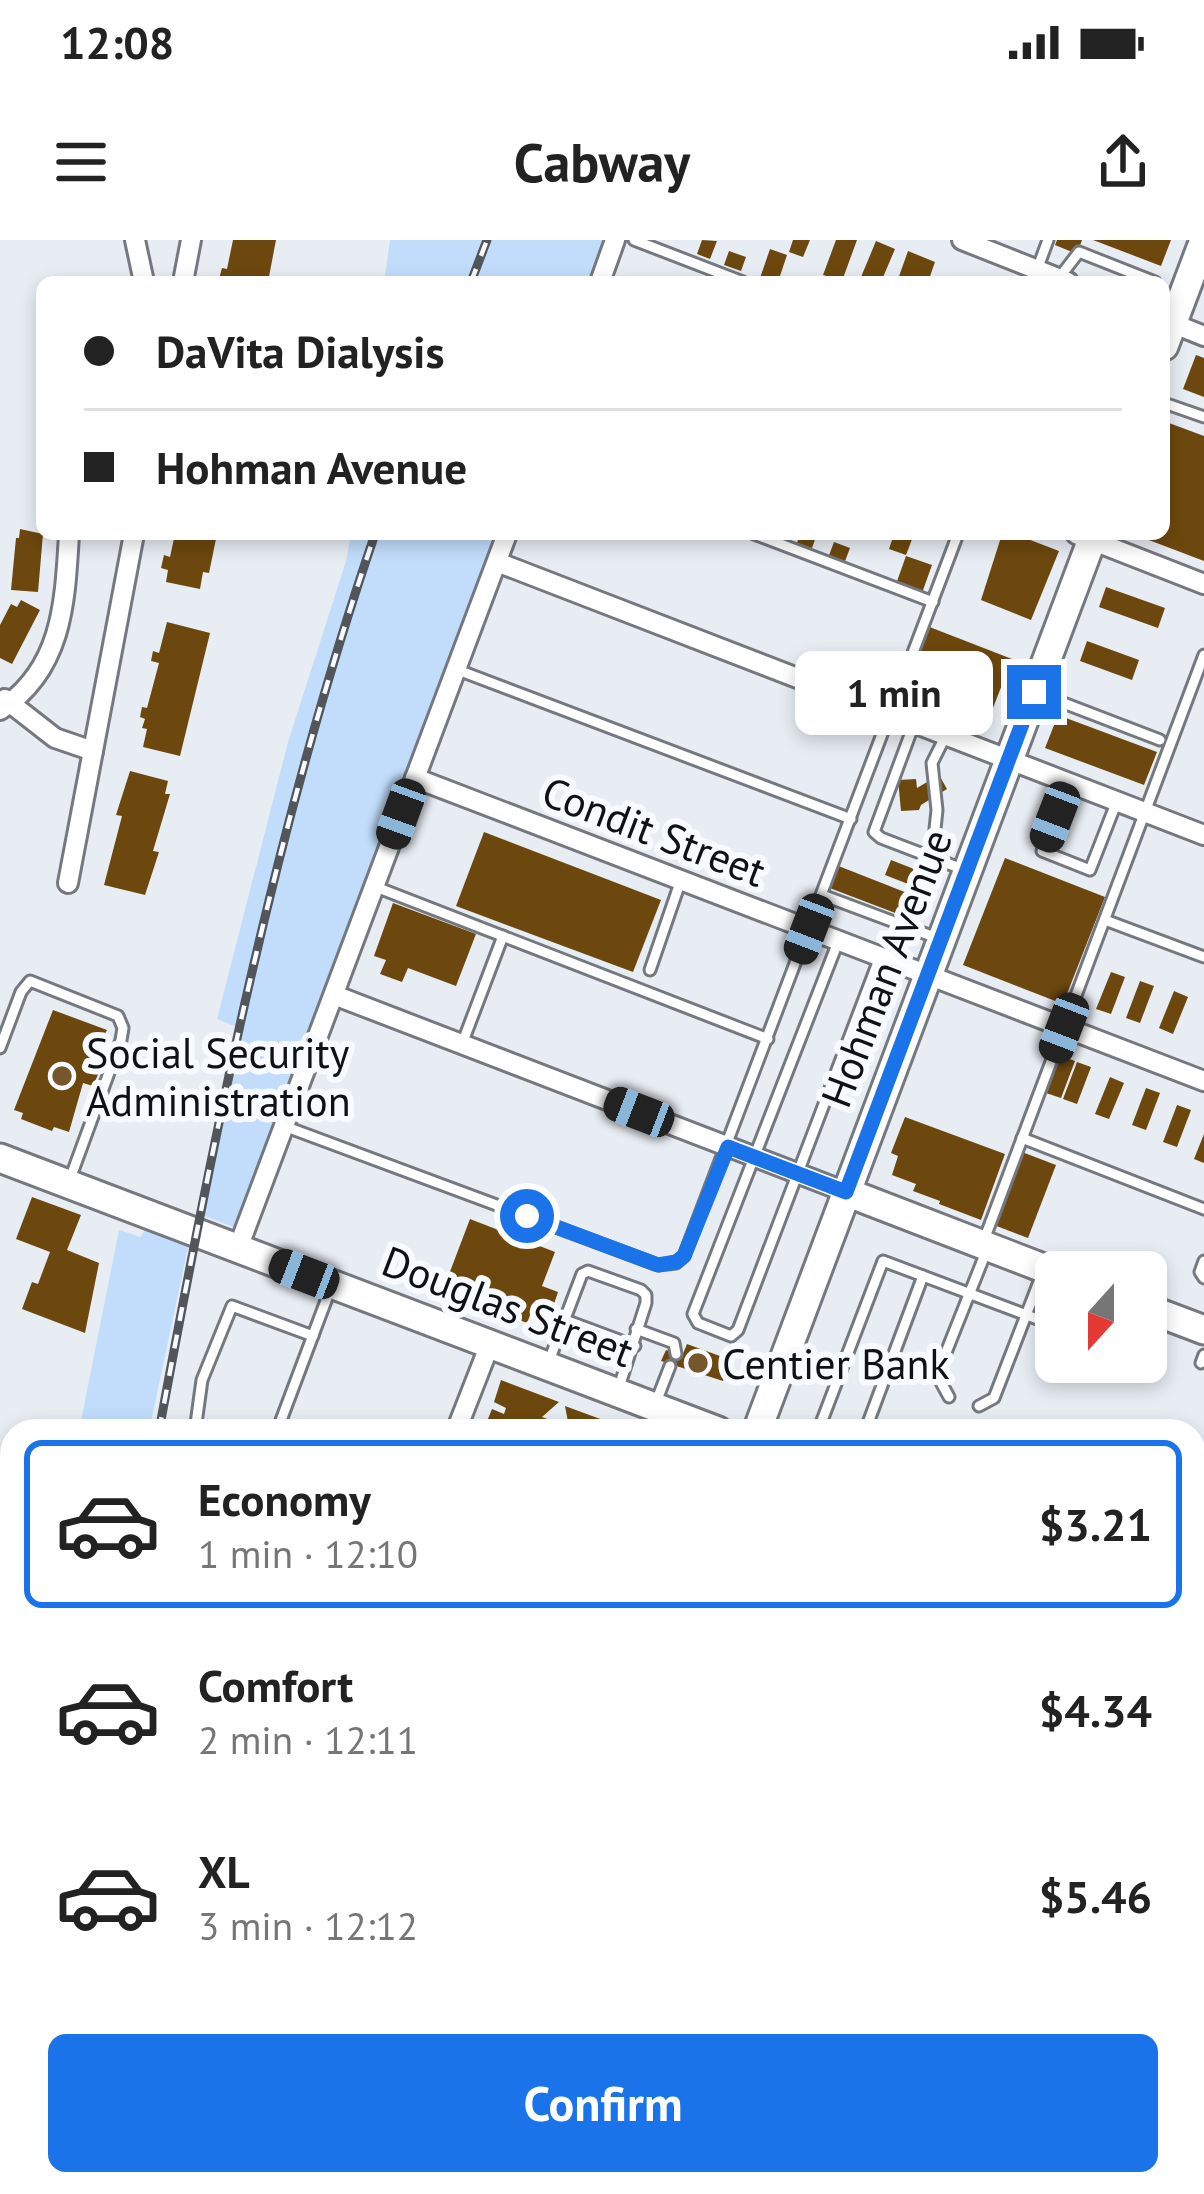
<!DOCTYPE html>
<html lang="en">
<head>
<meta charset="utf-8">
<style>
	body { margin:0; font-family:"PT Sans",sans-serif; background:#f6f6f6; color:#222; height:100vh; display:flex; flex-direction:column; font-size:45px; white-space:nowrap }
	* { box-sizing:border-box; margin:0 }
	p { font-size:39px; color:#767676 }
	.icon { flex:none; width:66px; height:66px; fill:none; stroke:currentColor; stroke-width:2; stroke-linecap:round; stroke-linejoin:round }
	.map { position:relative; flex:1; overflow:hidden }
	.details { position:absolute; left:0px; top:1179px; width:1206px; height:777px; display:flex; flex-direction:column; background:#fff; border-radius:36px 36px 0 0; box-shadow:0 6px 18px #0003 }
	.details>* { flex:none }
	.top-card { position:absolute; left:36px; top:36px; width:1134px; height:264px; border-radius:18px; box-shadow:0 6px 18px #0003; display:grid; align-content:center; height:264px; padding:0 48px; background:#fff }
	.needle { width:78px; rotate:201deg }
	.controls { position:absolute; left:1035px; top:1011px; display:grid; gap:24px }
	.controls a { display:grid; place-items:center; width:132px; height:132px; border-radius:18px; background:#fff; box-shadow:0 6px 18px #0003; font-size:60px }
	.end { position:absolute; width:54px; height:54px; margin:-27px; border:15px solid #1a73e8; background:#fff; box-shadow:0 0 0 6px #fff }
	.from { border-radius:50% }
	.bubble { position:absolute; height:84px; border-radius:18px; background:#fff; box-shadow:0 6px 18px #0003; font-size:39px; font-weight:600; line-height:84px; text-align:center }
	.car { position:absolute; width:36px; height:72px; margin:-36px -18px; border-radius:15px; box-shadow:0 0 9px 3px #0007; background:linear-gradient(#222 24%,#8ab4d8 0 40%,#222 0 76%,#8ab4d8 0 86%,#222 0) }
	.top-card b { display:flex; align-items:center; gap:42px; height:114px; font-size:45px }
	.top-card b+b { border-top:3px solid #e0e0e0 }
	.top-card i { width:30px; height:30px; background:#222 }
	ul { padding:21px 0 0; list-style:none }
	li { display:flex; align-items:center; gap:36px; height:168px; margin:0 24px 18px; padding:0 24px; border:6px solid transparent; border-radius:18px }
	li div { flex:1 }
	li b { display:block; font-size:45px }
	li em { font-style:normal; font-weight:600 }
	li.active { border-color:#1a73e8 }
	li>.icon { width:108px; height:108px; stroke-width:1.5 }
	.button { display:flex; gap:24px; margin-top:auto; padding:24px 48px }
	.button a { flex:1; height:138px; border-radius:18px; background:#1a73e8; color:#fff; font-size:48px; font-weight:600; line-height:138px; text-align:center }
	.status { display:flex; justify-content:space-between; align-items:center; height:84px; padding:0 60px; background:#fff; direction:ltr }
	.status svg { height:33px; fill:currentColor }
	header { display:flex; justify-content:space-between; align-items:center; height:156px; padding:0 48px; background:#fff; font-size:54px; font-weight:600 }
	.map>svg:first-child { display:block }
	.green { fill:#c2ddfc }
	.building { fill:#6d480e }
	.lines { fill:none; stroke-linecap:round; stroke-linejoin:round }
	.lane-casing { stroke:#75797f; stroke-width:15 }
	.street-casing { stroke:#75797f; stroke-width:24 }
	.secondary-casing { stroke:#75797f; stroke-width:33 }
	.lane { stroke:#fff; stroke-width:9 }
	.street { stroke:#fff; stroke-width:18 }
	.secondary { stroke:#fff; stroke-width:27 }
	.rail-casing { stroke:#525559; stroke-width:9 }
	.rail { stroke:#f7fafe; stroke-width:4.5; stroke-dasharray:14; stroke-linecap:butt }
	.route { stroke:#1a73e8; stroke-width:15 }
	.poi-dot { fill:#76572c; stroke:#f7fafe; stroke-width:4.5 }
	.labels { text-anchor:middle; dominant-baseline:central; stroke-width:12; stroke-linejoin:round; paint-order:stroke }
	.street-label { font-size:42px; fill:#0f1114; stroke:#f7fafe }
	.poi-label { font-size:42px; fill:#0f1114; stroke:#f7fafe; text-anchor:start }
</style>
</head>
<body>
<div class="status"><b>12:08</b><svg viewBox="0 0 49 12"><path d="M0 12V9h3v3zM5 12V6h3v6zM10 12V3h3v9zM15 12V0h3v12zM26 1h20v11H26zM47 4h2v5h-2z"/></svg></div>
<header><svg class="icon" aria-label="menu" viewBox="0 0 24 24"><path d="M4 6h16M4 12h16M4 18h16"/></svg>Cabway<svg class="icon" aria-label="share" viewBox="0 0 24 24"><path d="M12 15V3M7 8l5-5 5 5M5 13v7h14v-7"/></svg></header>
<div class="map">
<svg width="1204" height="1954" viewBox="0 0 1204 1954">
	<rect width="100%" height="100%" fill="#e8edf4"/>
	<g class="green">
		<polygon points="390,0 615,0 599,42 384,42"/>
		<polygon points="351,294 505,294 244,991 202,975 239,788 217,779 288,502 346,321"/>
		<polygon points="146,986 189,1003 149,1191 79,1191 119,990 141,997"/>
		<polygon points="12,1522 12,1698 0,1686 0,1601"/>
		<polygon points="0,1743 12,1756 12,1931 8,1954 0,1954"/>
		<polygon points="1204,1812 1204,1954 1148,1954 1152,1944 1194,1944 1194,1838"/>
	</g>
	<g class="building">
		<polygon points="233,0 276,0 268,42 226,42 219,39 222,28 227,29"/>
		<polygon points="702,0 717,1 710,19 697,14"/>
		<polygon points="793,0 810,0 803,17 789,12"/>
		<polygon points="836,0 857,0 842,41 823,35"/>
		<polygon points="1057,0 1082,0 1077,14 1055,5"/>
		<polygon points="1093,0 1171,0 1161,26"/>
		<polygon points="876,1 895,9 881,42 861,37"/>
		<polygon points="770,9 787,15 778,42 760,38"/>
		<polygon points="729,11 746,17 741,31 724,25"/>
		<polygon points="908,11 935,22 928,42 897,42"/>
		<polygon points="1196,115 1204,118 1204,157 1183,149"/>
		<polygon points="1169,183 1204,196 1204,321 1133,294 1164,294 1164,198"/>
		<polygon points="20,289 43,294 38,352 11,350 16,298 19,298"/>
		<polygon points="175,294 217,294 209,333 203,332 200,349 166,342 168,330 161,328 164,315 170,317"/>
		<polygon points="800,294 817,294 812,308 797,303"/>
		<polygon points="894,294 914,294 906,315 889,309"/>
		<polygon points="1002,294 1015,294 1059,311 1031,380 981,360"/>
		<polygon points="834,302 850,308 844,324 828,318"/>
		<polygon points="906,316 932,325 922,353 896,344"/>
		<polygon points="1106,347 1165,368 1158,388 1099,367"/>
		<polygon points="21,360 40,370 12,424 0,418 0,385 11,364 17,367"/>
		<polygon points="167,382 210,393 180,516 143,507 147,489 142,488 145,479 140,477 142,467 147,468 159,423 151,421 153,411 159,413"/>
		<polygon points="927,386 1012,419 986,486 901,453"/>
		<polygon points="1087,401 1139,420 1132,440 1080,421"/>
		<polygon points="1058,475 1157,512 1144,545 1045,508"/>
		<polygon points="130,531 168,541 165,554 170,554 153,611 159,612 145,655 104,645 122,576 116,575"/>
		<polygon points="939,535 947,549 921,565 919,570 901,571 898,540 916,539 917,548"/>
		<polygon points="484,592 661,660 633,732 456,666"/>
		<polygon points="1005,618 1105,657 1063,764 963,725"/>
		<polygon points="891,620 932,636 926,651 885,635"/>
		<polygon points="836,625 925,660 918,677 911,679 827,647"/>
		<polygon points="393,663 476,694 456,746 408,728 402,742 380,734 386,720 374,716"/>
		<polygon points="1111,732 1125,737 1111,774 1096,769"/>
		<polygon points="1140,741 1154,746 1140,783 1126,778"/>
		<polygon points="1174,751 1188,757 1173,794 1159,788"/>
		<polygon points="53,770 107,790 89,826 100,830 93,846 83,843 69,892 54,887 52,891 21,879 23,873 14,870"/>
		<polygon points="1061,816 1075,821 1061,858 1046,853"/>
		<polygon points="1077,822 1091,827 1077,864 1063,859"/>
		<polygon points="1110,837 1124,843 1109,879 1095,874"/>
		<polygon points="1146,848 1160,853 1146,890 1132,885"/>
		<polygon points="1177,865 1191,870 1177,907 1163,902"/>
		<polygon points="905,877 1005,914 981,980 939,964 940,961 913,951 916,944 892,935 898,916 891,913"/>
		<polygon points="1204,894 1204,923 1194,919"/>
		<polygon points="1022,912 1056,925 1028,998 994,985"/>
		<polygon points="32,957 81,975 67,1010 99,1023 85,1093 22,1069 32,1042 38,1044 50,1012 16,999"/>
		<polygon points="470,979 555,1012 542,1046 558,1052 553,1067 536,1060 527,1083 443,1050"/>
		<polygon points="687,1104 731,1120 723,1141 661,1121 666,1110 682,1116"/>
		<polygon points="501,1140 559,1162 542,1177 569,1187 565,1166 622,1187 621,1191 483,1191 492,1169 504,1174 506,1168 494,1162"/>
		<polygon points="276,1944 381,1944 390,1954 265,1954"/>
		<polygon points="388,1944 432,1944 424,1954 397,1954"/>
	</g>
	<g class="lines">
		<defs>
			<g id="lane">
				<polyline points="634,0 743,42"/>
				<polyline points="1037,30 1048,0"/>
				<polyline points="1059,38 1079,12 1155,42"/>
				<polyline points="1164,163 1204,177"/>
				<polyline points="754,294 933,362"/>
				<polyline points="458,430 851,579"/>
				<polyline points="1040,454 1160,500"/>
				<polyline points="914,484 874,592 881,598 962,629"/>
				<polyline points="1068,544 1042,611 1090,630 1117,561"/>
				<polyline points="932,617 937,570 932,523 946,495"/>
				<polyline points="376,647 768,799"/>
				<polyline points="822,655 937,698"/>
				<polyline points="1105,680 1204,717"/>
				<polyline points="838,702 693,1074 698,1083 731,1096 738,1090 880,717"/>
				<polyline points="650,730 681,640"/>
				<polyline points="462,804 503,696"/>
				<polyline points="0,808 21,752 30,741 118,776 123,788 121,800 70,939"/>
				<polyline points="284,886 658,1025 676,1023 684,1016 958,294"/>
				<polyline points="1022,898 1204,969"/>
				<polyline points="984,1000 1204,415"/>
				<polyline points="1204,1021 1200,1032 1204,1038"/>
				<polyline points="565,1080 635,1106"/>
				<polyline points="636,1089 674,1103 676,1114"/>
				<polyline points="549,1121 582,1034 588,1031 641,1050 646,1055 646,1063 619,1147"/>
				<polyline points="1201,1123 1204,1115"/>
				<polyline points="949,1157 937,1135 986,1012"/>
				<polyline points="656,1162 670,1126"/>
				<polyline points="979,1166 994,1158 1042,1034"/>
				<polyline points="195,1191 202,1140 232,1066 313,1096"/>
				<polyline points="277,1191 330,1050"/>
				<polyline points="818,1191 883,1021 1056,1086"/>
				<polyline points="865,1191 923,1036"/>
				<polyline points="1194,1365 1204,1375"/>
				<polyline points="152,1944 160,1954"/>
				<polyline points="45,1954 48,1944"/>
				<polyline points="78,1954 88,1947 95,1954"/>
				<polyline points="115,1954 126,1944"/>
				<polyline points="625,1954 629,1944"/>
				<polyline points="974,1954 978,1944"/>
			</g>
			<g id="street">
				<polyline points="135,0 144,42"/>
				<polyline points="962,0 1068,42"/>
				<polyline points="183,42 191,0"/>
				<polyline points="600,42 615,0"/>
				<polyline points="1164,80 1204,96"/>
				<polyline points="1076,294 1204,344"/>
				<polyline points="497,322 1204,595"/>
				<polyline points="5,459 55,498 93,511"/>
				<path d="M0,470c63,-41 65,-108 69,-176"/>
				<polyline points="415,538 1204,841"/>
				<polyline points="68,643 134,294"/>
				<polyline points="334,755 846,952"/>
				<polyline points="238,1008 507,294"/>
				<polyline points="456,1191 490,1104"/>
				<polyline points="0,1476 12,1480"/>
				<polyline points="1194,1668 1204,1671"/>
				<polyline points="577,1944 603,1954"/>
				<polyline points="747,1944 757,1954"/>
				<polyline points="661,1954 672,1944"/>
				<polyline points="827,1954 831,1944"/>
			</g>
			<g id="secondary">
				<polyline points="1164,106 1204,0"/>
				<polyline points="0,918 718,1191"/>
				<polyline points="846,952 1056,1033"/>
				<polyline points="1146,1068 1204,1090"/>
				<polyline points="757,1191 1094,294"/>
				<polyline points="0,1714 12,1727"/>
				<polyline points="1194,1777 1204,1751"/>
				<polyline points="210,1944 220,1954"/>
				<polyline points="471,1954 475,1944"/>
				<polyline points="1126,1954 1130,1944"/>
			</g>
		</defs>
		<use href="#lane" class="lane-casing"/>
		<use href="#street" class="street-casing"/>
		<use href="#secondary" class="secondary-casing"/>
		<use href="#lane" class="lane"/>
		<use href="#street" class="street"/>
		<use href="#secondary" class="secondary"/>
		<defs>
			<g id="rail">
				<polyline points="471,42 487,0"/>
				<path d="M159,1191c56,-303 116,-605 216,-897"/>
				<polyline points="17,1954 19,1944"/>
			</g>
		</defs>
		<use href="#rail" class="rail-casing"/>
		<use href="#rail" class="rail"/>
	</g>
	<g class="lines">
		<polyline class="route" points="527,976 658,1025 676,1022 684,1016 728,907 846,952 1034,452"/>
	</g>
	<g class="poi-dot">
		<circle cx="62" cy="836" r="12"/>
		<circle cx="698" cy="1123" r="12"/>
	</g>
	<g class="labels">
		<g class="street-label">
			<text transform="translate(654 591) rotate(21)">Condit Street</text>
			<text transform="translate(886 728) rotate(-69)">Hohman Avenue</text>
			<text transform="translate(508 1066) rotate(21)">Douglas Street</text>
		</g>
		<g class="poi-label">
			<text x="86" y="812">Social Security<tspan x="86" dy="48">Administration</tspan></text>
			<text x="722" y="1123">Centier Bank</text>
		</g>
	</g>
</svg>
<div class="controls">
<a><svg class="needle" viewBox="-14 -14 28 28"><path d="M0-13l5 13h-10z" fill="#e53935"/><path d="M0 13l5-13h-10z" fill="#767676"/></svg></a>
</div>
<i class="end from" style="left:527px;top:976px"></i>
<i class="end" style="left:1034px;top:452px"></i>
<div class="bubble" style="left:795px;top:411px;width:198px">1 min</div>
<i class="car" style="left:401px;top:574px;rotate:200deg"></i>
<i class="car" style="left:1055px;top:577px;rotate:201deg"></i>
<i class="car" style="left:809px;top:689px;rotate:201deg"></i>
<i class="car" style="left:1064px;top:788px;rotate:201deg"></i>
<i class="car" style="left:639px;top:872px;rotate:291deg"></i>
<i class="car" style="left:304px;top:1034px;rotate:291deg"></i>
<div class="top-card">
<b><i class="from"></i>DaVita Dialysis</b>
<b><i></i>Hohman Avenue</b>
</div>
<section class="details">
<ul>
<li class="active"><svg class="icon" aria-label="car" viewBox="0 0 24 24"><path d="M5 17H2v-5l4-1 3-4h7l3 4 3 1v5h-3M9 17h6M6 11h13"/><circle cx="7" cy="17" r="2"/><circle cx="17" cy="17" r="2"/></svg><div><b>Economy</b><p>1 min · 12:10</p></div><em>$3.21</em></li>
<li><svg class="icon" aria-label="car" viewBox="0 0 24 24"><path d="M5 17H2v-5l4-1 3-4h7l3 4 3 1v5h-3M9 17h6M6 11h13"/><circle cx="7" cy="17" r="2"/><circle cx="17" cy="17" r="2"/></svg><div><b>Comfort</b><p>2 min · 12:11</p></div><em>$4.34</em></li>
<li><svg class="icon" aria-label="car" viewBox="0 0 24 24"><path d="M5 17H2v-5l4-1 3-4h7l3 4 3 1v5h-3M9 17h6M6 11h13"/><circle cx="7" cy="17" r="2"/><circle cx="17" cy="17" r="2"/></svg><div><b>XL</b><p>3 min · 12:12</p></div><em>$5.46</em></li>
</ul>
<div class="button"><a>Confirm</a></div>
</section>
</div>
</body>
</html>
